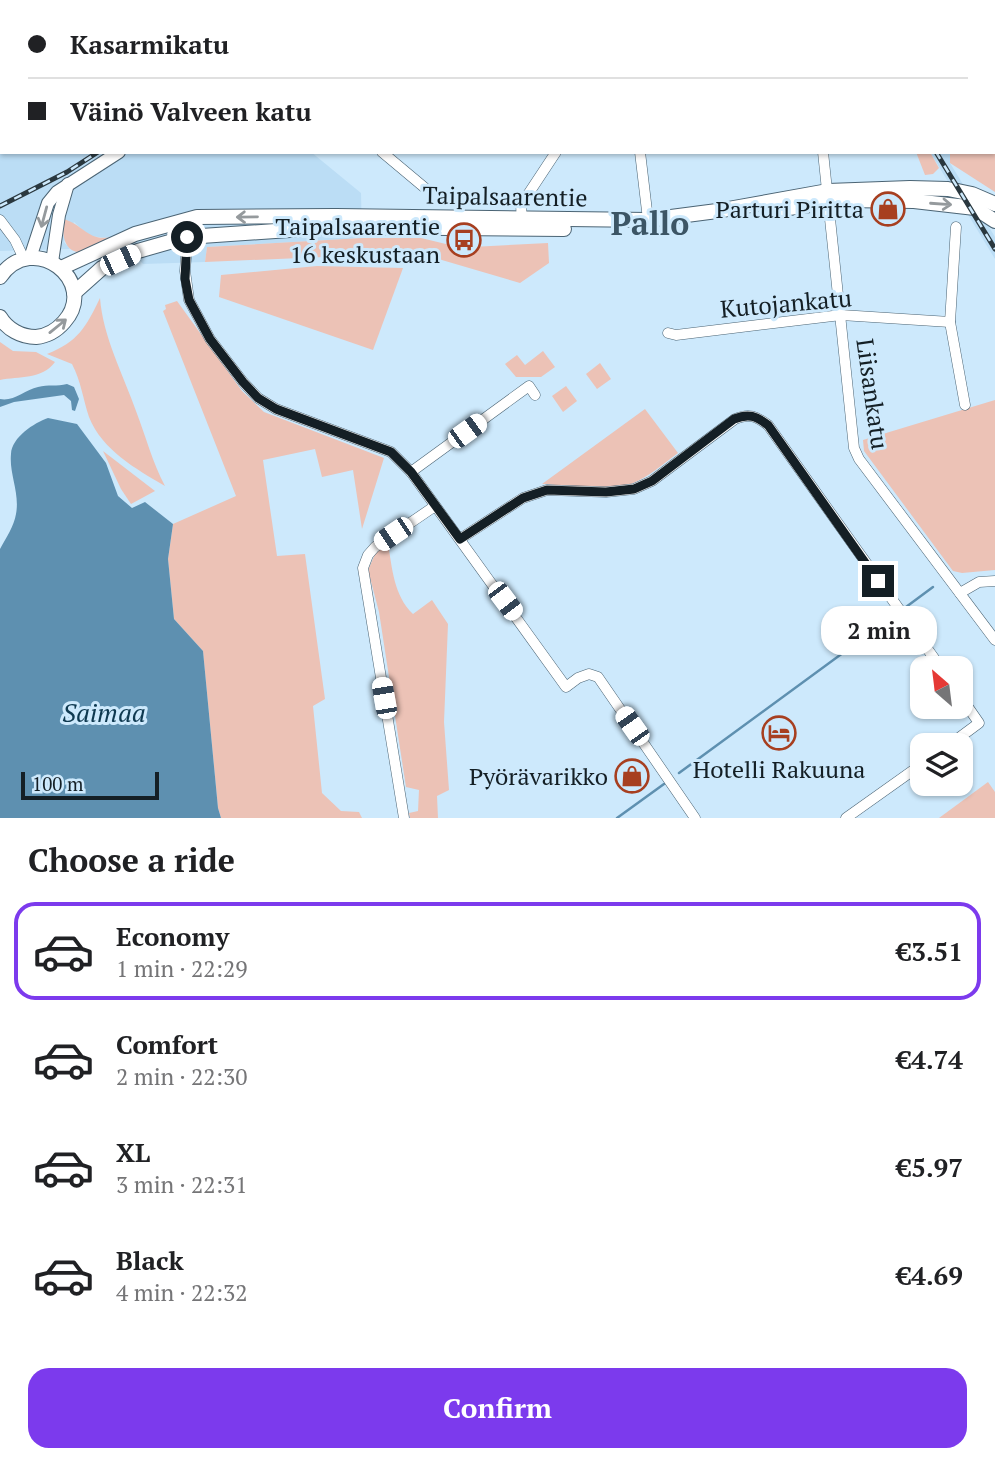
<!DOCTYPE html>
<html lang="en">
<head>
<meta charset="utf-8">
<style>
	body { margin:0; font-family:"PT Serif",serif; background:#f2f2f2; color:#202124; height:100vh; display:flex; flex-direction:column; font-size:26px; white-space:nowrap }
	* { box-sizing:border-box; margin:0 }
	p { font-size:23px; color:#757577 }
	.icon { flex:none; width:38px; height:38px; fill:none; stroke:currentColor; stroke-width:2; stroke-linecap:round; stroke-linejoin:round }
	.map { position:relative; height:818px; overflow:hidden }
	.drawer { display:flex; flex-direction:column; background:#fff; flex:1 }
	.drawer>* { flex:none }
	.guide { position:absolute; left:0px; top:0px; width:996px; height:154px; box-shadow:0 2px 5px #0004; display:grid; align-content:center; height:154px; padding:0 28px; background:#fff }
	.needle { width:46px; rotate:332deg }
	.fabs { position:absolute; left:910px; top:656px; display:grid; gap:14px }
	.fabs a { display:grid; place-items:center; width:63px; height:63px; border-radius:14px; background:#fff; box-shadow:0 2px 5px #0004; font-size:35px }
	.scale { position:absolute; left:21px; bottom:18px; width:138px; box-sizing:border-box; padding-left:7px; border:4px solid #141f25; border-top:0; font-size:19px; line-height:24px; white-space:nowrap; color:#141f25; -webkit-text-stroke:5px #cde9fc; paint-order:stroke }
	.end { position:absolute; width:32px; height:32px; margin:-16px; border:9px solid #141f25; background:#fff; box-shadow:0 0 0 4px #fff }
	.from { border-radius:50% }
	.bubble { position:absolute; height:49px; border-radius:21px; background:#fff; box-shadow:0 2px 5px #0004; font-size:23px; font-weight:600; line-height:49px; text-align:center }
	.car { position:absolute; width:21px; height:42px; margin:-21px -10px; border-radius:9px; box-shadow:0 0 5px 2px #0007; background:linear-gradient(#fff 24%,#345 0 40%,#fff 0 76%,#345 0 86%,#fff 0) }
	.guide b { display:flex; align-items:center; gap:24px; height:66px; font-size:26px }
	.guide b+b { border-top:2px solid #e0e0e0 }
	.guide i { width:18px; height:18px; background:#202124 }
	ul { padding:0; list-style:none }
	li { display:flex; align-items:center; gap:21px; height:98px; margin:0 14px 10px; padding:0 14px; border:4px solid transparent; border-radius:21px }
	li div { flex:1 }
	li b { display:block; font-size:26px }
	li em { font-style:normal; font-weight:600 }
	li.active { border-color:#7c3aed }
	li>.icon { width:63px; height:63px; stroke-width:1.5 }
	h2 { padding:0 28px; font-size:32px; line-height:84px }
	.button { display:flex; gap:14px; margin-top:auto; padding:14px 28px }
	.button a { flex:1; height:80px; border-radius:21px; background:#7c3aed; color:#fff; font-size:28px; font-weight:600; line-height:80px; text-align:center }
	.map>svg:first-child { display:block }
	.built { fill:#bbddf5 }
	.green { fill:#ecc2b6 }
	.water { fill:#5e90b0 }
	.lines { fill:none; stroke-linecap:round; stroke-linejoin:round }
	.stream { stroke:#5e90b0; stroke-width:2.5 }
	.minor-casing { stroke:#4b6474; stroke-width:11 }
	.tertiary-casing { stroke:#4b6474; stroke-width:14 }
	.secondary-casing { stroke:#4b6474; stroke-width:16 }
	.minor { stroke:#fff; stroke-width:10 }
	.tertiary { stroke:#fff; stroke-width:12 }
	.secondary { stroke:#fff; stroke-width:14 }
	.rail-casing { stroke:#2a383f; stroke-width:5 }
	.rail { stroke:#cde9fc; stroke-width:2.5; stroke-dasharray:8; stroke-linecap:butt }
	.oneway { stroke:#959a9d }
	.route { stroke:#141f25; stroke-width:9 }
	.labels { text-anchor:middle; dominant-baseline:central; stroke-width:6; stroke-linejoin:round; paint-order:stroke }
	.street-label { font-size:24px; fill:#141f25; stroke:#cde9fc }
	.poi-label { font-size:24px; fill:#141f25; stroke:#cde9fc; text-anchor:end }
	.water-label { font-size:26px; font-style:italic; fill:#0e3950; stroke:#cde9fc }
	.district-label { font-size:32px; font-weight:bold; fill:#3c5565; stroke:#cde9fc }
</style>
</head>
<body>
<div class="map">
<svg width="995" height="818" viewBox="0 0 995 818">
	<rect width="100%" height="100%" fill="#cde9fc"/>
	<g class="built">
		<polygon points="0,0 286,0 2,2 2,152 311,152 361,193 362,238 207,247 205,262 143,264 118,235 108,238 89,236 74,222 64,242 70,249 0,251"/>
		<polygon points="930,152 951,153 950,163 995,237 995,259"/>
	</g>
	<g class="green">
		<polygon points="845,0 995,0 995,192 950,163 950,152 994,152 994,2 844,2"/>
		<polygon points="916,152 930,152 939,168 933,174 925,175"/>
		<path d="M64,219c22,7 25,26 54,16 -9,5 -20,14 -30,16 -23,6 -27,-15 -24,-32z"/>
		<polygon points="362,238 421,238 450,245 472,247 548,243 549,263 520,283 418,253 205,262 207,247"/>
		<polygon points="317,266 403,268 373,350 219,297 221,275"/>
		<path d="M100,298c3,39 23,76 36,113 10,26 16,50 29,75 -29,-17 -63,-36 -76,-69 -6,-18 -8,-36 -17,-53l-25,-10c31,-12 39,-27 53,-56z"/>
		<polygon points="177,301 242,391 264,412 384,458 362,529 353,470 322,477 315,449 263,460 277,556 305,554 325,699 313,706 322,793 341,811 359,812 362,818 221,818 218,808 203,651 174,619 168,559 173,524 236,496 163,311 166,309 165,305"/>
		<path d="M0,342l13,9 23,1 19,10c-13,18 -36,14 -55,18z"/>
		<polygon points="543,351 555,367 541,377 516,377 505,364 517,355 525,365"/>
		<polygon points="600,363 611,379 597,389 586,374"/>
		<polygon points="566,386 577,401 563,412 552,396"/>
		<polygon points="995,400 995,570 962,573 953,571 864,451 863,440"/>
		<path d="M645,409l33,44c-15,11 -29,24 -47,31 -22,9 -64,1 -89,0z"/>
		<polygon points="103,451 155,491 131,504 121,489"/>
		<path d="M388,543c4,25 6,53 25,71l19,-14 16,24 -4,98 5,68 -12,6 1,22h-28l-1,-5 9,-2 1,-21 -13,-3 -27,-175 -11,-42 8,-18z"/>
		<polygon points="988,782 995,792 995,818 939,818"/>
	</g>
	<g class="water">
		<path d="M67,384l7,3 5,12 -4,12 -3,-1 -1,-9 -7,-6 -50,7 -14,5v-8c13,3 25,-9 38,-12 10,-3 19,0 29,-3z"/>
		<path d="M48,418l29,6 29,39 12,33 14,12 13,-6 28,22 -5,35 6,60 29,32 15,157 3,10h-221v-269c6,-11 14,-23 16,-35 4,-21 -7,-40 -5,-60 1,-17 23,-31 37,-36z"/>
	</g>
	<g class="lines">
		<g class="stream">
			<polyline points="906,607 933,587"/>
			<polyline points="679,773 896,614"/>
			<polyline points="617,818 664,784"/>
		</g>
		<defs>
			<g id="minor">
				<polyline points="470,0 472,2"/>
				<polyline points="382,152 425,188"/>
				<polyline points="640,152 649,228"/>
				<polyline points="823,152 854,448 859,459 995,640"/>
				<polyline points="189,219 185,271 189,300 210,339 243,382 258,398 276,409 391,452 411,472 566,687 578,678 589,674 598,677 695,818"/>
				<polyline points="0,220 15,240 24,259"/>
				<polyline points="522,222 521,205 556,152"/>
				<polyline points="956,227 950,322 965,405"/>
				<polyline points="668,333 676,335 841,315 950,322"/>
				<polyline points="411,472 529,386 535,395"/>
				<path d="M460,539l63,-41 24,-8 59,2 28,-3 18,-8 83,-62c14,-6 21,-3 33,6l173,243"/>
				<polyline points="960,593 979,582 995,581"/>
				<polyline points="948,746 979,723 961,697"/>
				<polyline points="404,818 363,568 368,555 375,547 435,506"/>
				<polyline points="846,818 922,764"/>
			</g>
			<g id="tertiary">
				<polyline points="342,2 344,0"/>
				<polyline points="30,258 48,203 57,192 119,152"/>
				<polyline points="52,262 59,215 68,184"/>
			</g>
			<g id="secondary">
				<polyline points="782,209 844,200 914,201 975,208 995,221"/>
				<polyline points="61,268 135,234 197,217 336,216 648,220 717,211 828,191 910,188 948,189 972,194 995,204"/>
				<path d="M0,277c33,-48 100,5 64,45 -7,8 -17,14 -28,15 -15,0 -29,-8 -36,-20"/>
				<polyline points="74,293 102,268 138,251 187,237 333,227 564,229"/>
			</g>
		</defs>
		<use href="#minor" class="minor-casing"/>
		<use href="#tertiary" class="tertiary-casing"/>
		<use href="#secondary" class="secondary-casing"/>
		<use href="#minor" class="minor"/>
		<use href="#tertiary" class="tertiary"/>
		<use href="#secondary" class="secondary"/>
		<defs>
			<g id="rail">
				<polyline points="799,0 802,2"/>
				<polyline points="321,2 324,0"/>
				<polyline points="936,152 995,249"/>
				<polyline points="0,206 67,172 98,152"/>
			</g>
		</defs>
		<use href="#rail" class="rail-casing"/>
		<use href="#rail" class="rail"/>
	</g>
	<defs><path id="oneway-shaft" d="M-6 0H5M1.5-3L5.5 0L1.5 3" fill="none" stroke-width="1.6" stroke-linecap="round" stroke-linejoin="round" transform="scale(1.75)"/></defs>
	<g class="oneway">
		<use href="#oneway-shaft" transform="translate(941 204) rotate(4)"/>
		<use href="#oneway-shaft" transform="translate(44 217) rotate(105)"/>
		<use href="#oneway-shaft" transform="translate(247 217) rotate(179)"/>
		<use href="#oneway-shaft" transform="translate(58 326) rotate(-39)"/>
	</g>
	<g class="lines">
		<path class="route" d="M187,237l-2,42 4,21 21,39 33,43 15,16 18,11 115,43 20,20 49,67 63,-41 24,-8 59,2 28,-3 18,-8 82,-62c15,-6 22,-3 34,6l110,156"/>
	</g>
	<defs>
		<symbol id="shop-ring" viewBox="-11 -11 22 22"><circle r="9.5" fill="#cde9fc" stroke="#a73f20" stroke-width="1.5"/><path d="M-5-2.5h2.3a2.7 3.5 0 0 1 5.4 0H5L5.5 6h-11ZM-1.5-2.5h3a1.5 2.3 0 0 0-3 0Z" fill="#a73f20"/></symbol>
		<symbol id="bus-ring" viewBox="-11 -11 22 22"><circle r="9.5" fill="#cde9fc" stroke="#a73f20" stroke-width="1.5"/><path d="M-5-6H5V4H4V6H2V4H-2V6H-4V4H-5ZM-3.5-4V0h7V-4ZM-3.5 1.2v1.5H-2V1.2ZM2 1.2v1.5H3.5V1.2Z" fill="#a73f20"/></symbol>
		<symbol id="hotel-ring" viewBox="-11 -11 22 22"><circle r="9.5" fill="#cde9fc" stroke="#a73f20" stroke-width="1.5"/><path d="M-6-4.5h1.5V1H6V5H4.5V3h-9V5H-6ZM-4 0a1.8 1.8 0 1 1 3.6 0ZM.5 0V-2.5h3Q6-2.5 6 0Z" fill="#a73f20"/></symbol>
	</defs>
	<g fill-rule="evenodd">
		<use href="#shop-ring" x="869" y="190" width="38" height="38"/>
		<use href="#bus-ring" x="445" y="221" width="38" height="38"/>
		<use href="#hotel-ring" x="760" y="714" width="38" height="38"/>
		<use href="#shop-ring" x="613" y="757" width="38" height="38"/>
	</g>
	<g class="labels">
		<g class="street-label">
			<text transform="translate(505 196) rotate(1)">Taipalsaarentie</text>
			<text transform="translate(786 303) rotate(-5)">Kutojankatu</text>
			<text transform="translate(873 394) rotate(82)">Liisankatu</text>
		</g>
		<g class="poi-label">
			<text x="864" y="209">Parturi Piritta</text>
			<text x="440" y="226">Taipalsaarentie<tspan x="440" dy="28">16 keskustaan</tspan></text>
			<text x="779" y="769" text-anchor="middle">Hotelli Rakuuna</text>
			<text x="608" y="776">Pyörävarikko</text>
		</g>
		<g class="water-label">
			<text x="104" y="712">Saimaa</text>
		</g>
		<g class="district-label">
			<text x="650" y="223">Pallo</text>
		</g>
	</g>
</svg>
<div class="fabs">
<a><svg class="needle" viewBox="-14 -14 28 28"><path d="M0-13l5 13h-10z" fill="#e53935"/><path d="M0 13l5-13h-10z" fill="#757577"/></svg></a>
<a><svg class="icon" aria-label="layers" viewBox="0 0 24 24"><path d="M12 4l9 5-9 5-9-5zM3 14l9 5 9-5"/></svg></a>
</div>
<div class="scale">100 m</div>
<i class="end from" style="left:187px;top:237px"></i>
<i class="end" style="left:878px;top:581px"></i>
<div class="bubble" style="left:821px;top:606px;width:116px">2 min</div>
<i class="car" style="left:120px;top:260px;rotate:65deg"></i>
<i class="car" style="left:467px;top:431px;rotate:54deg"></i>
<i class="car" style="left:393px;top:534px;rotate:236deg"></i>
<i class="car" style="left:505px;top:601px;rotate:143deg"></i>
<i class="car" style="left:384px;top:698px;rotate:350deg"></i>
<i class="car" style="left:632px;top:726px;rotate:325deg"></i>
<div class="guide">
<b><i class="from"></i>Kasarmikatu</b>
<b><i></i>Väinö Valveen katu</b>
</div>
</div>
<section class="drawer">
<h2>Choose a ride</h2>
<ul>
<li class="active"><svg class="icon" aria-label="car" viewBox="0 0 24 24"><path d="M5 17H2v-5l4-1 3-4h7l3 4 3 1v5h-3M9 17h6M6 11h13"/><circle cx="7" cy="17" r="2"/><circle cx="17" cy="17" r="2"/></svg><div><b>Economy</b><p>1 min · 22:29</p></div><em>€3.51</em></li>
<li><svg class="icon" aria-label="car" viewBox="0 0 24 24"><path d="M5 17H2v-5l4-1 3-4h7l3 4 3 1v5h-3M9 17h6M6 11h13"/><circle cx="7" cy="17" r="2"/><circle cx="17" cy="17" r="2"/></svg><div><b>Comfort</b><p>2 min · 22:30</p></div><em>€4.74</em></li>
<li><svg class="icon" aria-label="car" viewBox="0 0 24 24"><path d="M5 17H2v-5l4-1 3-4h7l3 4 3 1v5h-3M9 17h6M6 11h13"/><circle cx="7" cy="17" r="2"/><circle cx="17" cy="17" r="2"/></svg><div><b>XL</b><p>3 min · 22:31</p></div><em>€5.97</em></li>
<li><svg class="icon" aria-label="car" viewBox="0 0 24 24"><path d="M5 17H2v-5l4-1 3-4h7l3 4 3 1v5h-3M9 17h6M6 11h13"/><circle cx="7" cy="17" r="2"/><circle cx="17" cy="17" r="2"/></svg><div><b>Black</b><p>4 min · 22:32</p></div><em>€4.69</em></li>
</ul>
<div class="button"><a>Confirm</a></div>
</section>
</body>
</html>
